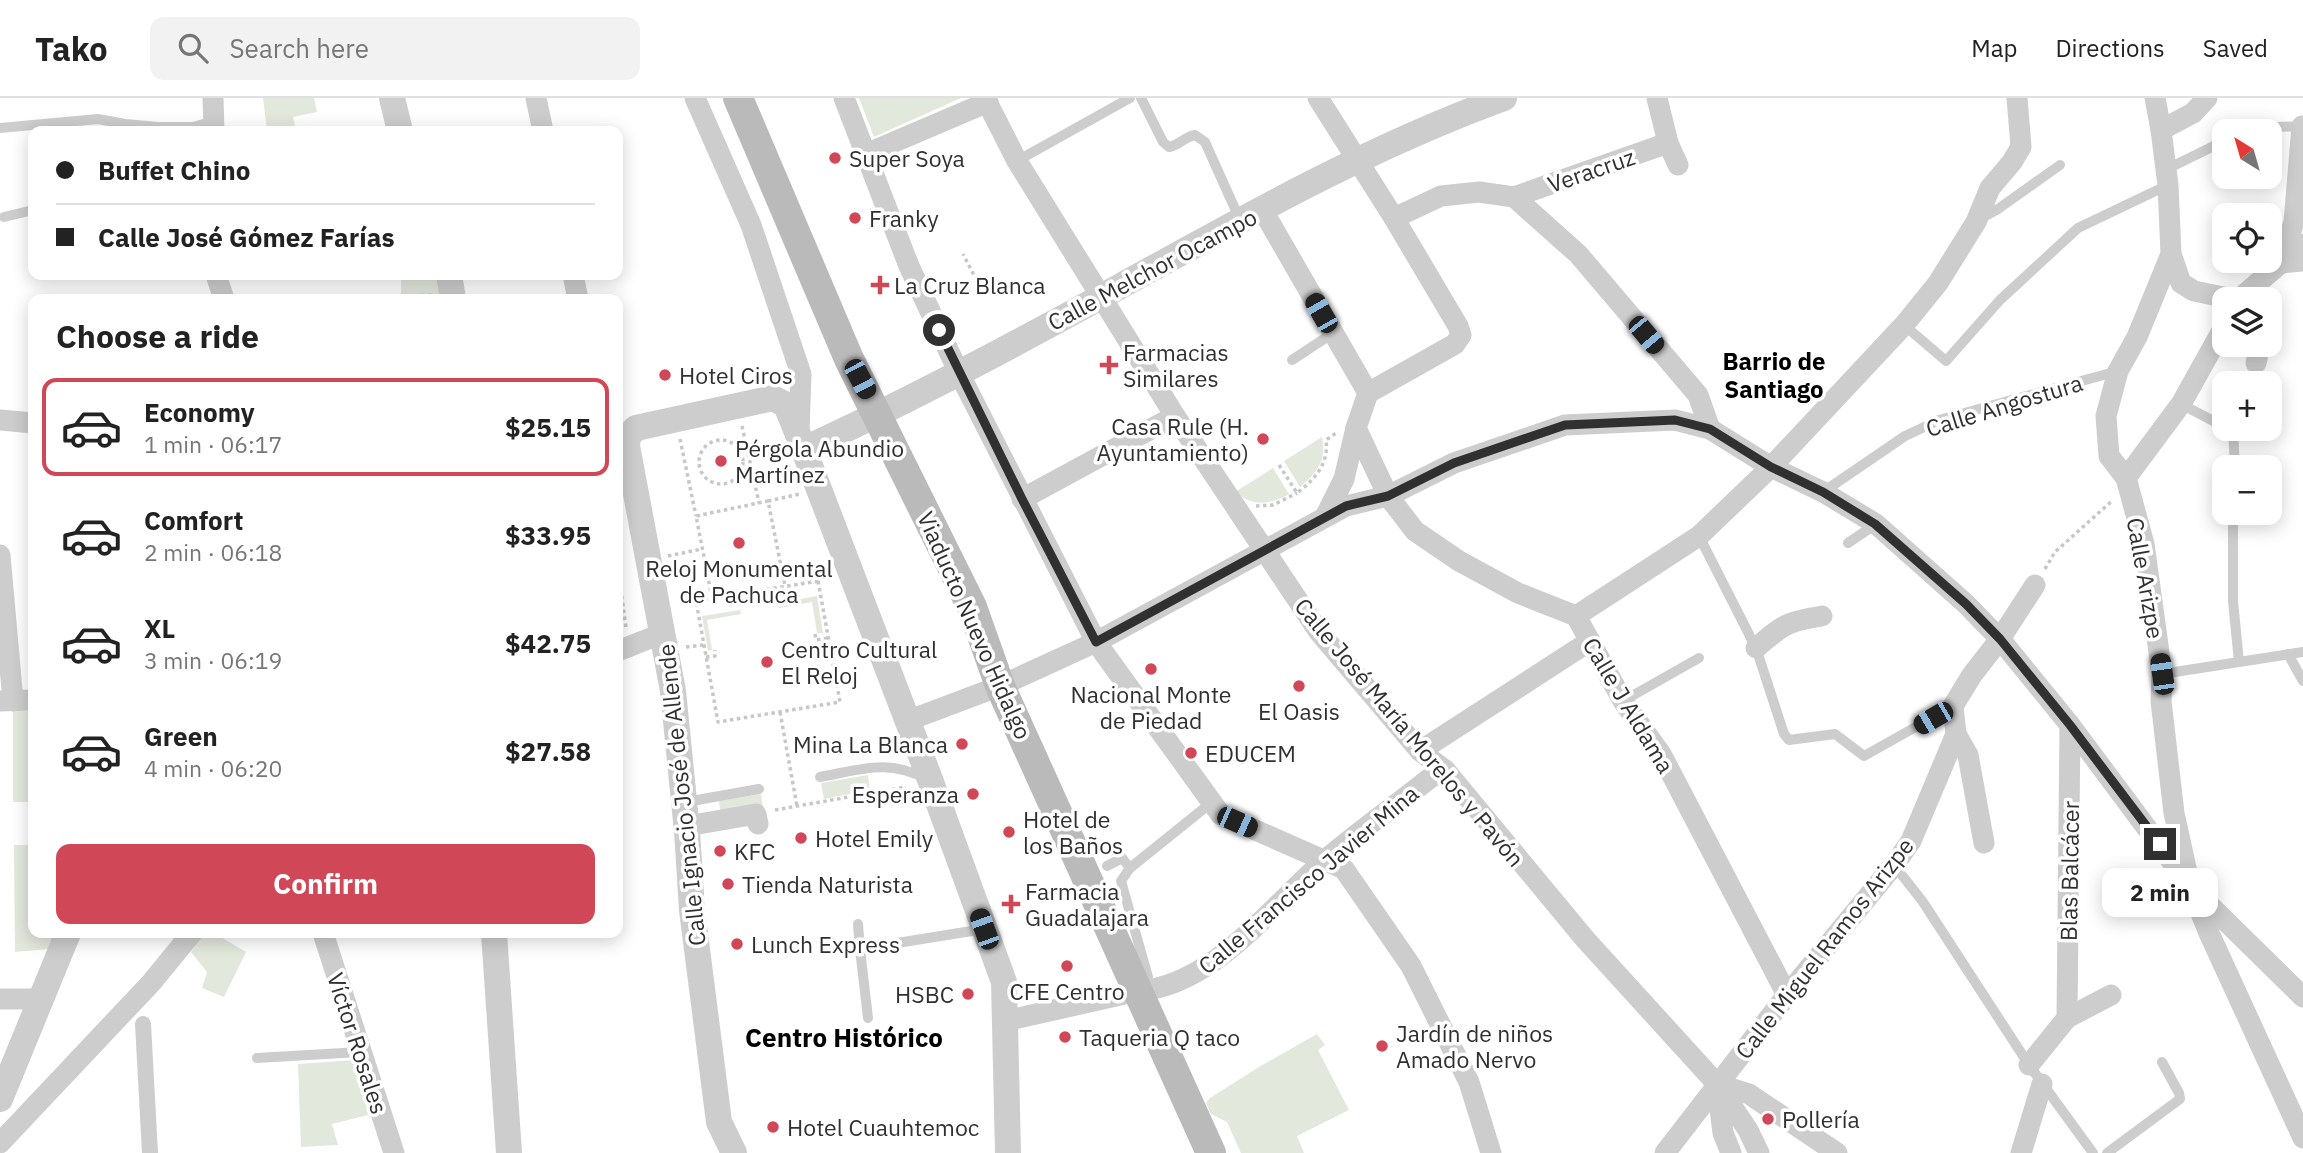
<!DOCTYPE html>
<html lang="en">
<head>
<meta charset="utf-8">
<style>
	body { margin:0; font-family:"IBM Plex Sans",sans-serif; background:#f2f2f2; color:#222; height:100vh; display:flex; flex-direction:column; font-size:26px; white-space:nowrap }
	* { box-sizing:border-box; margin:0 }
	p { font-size:23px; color:#767676 }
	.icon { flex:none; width:38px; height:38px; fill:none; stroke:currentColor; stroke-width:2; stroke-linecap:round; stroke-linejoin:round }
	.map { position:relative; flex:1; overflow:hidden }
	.drawer { position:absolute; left:28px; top:196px; width:595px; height:644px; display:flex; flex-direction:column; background:#fff; border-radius:14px; box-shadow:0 4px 18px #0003 }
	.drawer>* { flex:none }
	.banner { position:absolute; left:28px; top:28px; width:595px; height:154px; border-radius:14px; box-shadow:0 4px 18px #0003; display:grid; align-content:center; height:154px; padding:0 28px; background:#fff }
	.needle { width:46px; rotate:323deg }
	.tools { position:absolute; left:2212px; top:21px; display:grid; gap:14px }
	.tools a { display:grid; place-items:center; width:70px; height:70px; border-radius:14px; background:#fff; box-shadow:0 4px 18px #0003; font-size:35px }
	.end { position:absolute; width:32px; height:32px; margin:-16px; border:9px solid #303030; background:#fff; box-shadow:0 0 0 4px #fff }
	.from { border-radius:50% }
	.bubble { position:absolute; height:49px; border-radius:14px; background:#fff; box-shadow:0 4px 18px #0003; font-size:23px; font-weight:800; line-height:49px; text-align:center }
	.car { position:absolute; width:21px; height:42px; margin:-21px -10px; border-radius:9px; box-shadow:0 0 5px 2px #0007; background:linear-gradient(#222 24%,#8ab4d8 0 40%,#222 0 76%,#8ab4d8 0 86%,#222 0) }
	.banner b { display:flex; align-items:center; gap:24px; height:66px; font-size:26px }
	.banner b+b { border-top:2px solid #e0e0e0 }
	.banner i { width:18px; height:18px; background:#222 }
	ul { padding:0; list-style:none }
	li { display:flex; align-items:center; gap:21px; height:98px; margin:0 14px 10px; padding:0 14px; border:4px solid transparent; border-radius:14px }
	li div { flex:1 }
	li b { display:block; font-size:26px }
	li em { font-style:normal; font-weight:800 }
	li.current { border-color:#d04857 }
	li>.icon { width:63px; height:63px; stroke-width:1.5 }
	h2 { padding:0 28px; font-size:32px; line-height:84px }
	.action { display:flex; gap:14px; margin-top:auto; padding:14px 28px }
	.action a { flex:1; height:80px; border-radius:14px; background:#d04857; color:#fff; font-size:28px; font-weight:800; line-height:80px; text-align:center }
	header { display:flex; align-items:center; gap:42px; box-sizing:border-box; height:98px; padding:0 35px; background:#fff; border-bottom:2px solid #e0e0e0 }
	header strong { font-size:33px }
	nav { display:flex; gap:38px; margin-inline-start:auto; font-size:24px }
	.search { width:490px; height:63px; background:#f2f2f2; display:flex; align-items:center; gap:18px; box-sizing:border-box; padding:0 24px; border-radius:14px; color:#767676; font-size:26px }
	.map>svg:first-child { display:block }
	.green { fill:#e3e8dd }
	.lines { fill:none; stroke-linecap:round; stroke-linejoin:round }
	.path { stroke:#c7c7c7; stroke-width:3.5; stroke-dasharray:3.5 3.5; stroke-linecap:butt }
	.service { stroke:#cdcdcd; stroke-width:10 }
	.pedestrian { stroke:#cdcdcd; stroke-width:16 }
	.minor { stroke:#cdcdcd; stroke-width:21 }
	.tertiary { stroke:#cdcdcd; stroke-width:26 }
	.secondary { stroke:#bababa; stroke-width:30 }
	.route { stroke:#303030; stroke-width:9 }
	.poi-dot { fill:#d04857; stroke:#fff; stroke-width:2.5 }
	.labels { text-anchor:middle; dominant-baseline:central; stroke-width:7; stroke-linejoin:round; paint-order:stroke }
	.poi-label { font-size:23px; fill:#303030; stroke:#fff; text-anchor:start }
	.street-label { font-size:23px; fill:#303030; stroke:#fff }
	.neighbourhood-label { font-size:24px; font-weight:bold; fill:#000; stroke:#fff }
	.quarter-label { font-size:26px; font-weight:bold; fill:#000; stroke:#fff }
</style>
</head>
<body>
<header>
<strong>Tako</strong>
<div class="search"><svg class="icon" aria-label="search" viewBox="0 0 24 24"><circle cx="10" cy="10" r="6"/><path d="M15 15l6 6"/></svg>Search here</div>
<nav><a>Map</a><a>Directions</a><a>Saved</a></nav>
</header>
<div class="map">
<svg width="2303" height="1055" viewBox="0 0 2303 1055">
	<rect width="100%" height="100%" fill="#fff"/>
	<g class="green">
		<polygon points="263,0 314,0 317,14 293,19 296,33 267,33"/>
		<polygon points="859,0 961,0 874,39"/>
		<polygon points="401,177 442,177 445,201 401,201"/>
		<path d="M1322,339c5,23 -5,36 -22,50l-16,-26z"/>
		<path d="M1273,370l16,26c-19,11 -36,13 -54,-2z"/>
		<polygon points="817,498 823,535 817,535 812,504 779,510 778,505"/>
		<polygon points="740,512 741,516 707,522 712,552 708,553 702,518"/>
		<rect x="13" y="613" width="20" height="91"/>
		<polygon points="868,677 870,692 824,701 821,685"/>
		<polygon points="761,696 763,711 721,718 719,703"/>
		<polygon points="14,747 33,747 33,835 57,835 50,851 15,854"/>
		<polygon points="204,835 214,835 246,854 224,899 202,890 207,874 191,854"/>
		<polygon points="1317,936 1325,947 1318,952 1349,1012 1297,1038 1304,1055 1241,1055 1227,1024 1211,1016 1206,1005 1210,1000 1259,969"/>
		<polygon points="354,962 372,1016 332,1026 338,1047 301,1049 298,966"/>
	</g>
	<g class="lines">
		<g class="path">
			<polyline points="942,195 976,181 963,156"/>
			<polyline points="410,201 410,198 432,197"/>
			<polyline points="742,328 759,405"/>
			<polyline points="680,341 696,418"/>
			<circle cx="721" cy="364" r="22"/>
			<path d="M1279,367l18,28c18,-14 32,-29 29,-53l10,-7"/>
			<polyline points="768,403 800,396"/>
			<polyline points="1256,408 1273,407 1297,395"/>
			<polyline points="668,458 702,451"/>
			<polyline points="618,470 626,530"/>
			<polyline points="2045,471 2055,454 2113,402"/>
			<polygon points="818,483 840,604 718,624 696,503"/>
			<polyline points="712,500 696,418 768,403 785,488"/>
			<polyline points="815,536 816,542 828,540"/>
			<polyline points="686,549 703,547"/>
			<polyline points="706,559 715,558 715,552"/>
			<polyline points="780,614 797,708"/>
			<polyline points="30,620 31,695"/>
			<polyline points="775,712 905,689"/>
		</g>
		<g class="service">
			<path d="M1141,0l22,44 6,5c11,-2 15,-10 26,-12l10,7 35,78"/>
			<polyline points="0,30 98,21 125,26 158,29 193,29 214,23"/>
			<polyline points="2245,33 2252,30 2303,28"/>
			<polyline points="1017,63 1130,0"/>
			<polyline points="2165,72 2224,43"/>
			<polyline points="4,119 33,112"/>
			<polyline points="1978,122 1998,111 2060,67"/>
			<polyline points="1904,227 1946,263 2000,202 2078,130 2168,87"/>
			<polyline points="1292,262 1333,235"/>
			<polyline points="2181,306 2219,326 2224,327"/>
			<polyline points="2233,331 2235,369"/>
			<polyline points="1823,394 1905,338 1939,322 2118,273"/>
			<polyline points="2233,415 2233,503 2239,564"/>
			<polyline points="1699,438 1756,550 1784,636 1789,642 1835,636 1864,658 1953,608"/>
			<polyline points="1848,445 1876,426"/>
			<polyline points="2288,556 2303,583"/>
			<polyline points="2162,576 2303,554"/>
			<polyline points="1623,603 1699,560"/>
			<path d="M820,679c39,-7 69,-19 106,2"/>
			<polyline points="686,704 759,691"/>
			<polyline points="1894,767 1923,804 2029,967 2093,1055"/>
			<polyline points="1107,768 1122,760 1130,770"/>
			<polyline points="858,826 860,851"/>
			<polyline points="1140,891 1148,879 1121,783 1130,770 1212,704"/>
			<polyline points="868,920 860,851 984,831"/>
			<polyline points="257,960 360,954"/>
			<polyline points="2107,1055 2180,1001 2179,995 2162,964"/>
		</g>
		<polyline class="pedestrian" points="143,926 150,1055"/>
		<g class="minor">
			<polyline points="213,0 214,33"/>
			<polyline points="536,0 543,33"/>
			<polyline points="695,0 751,127 801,276 799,334"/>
			<polyline points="844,0 909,168 959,275 1096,544 1221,717 1344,771 1411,868 1469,984 1491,1055"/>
			<polyline points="985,0 1017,63 1175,318 1319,534 1420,653 1445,672 1585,841 1717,986 1749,996 1837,1055"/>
			<polyline points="1318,0 1394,120 1458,228 1461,237 1455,246 1368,295"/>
			<polyline points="1657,0 1668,45 1678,67"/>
			<polyline points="2155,0 2161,32 2168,87 2171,156 2137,239 2118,273 2106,318 2109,358 2126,380 2144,446 2162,576 2161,603 2174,715 2190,788 2209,835 2303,1040"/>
			<polyline points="2302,28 2294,124 2281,165 2303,163"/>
			<polyline points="2161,32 2193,15 2207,0"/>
			<polyline points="866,56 988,4"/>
			<polyline points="1514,99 1578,156 1698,297 1710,331"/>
			<polyline points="1262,111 1368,295 1356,330 1344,381 1325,419"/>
			<polyline points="1394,120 1441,98 1479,94 1514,99 1668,45"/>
			<polyline points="2171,156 2181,185 2194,193 2233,201"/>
			<polyline points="216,177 224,201"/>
			<polyline points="573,177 578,201"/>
			<polyline points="2239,201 2303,146"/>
			<polyline points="2256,265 2260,247"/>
			<polyline points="0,322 33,325"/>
			<polyline points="1356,330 1388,398 1415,433 1459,463 1518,495 1576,518 1623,603 1661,656 1787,897"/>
			<polyline points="2126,380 2181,306 2224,229"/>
			<polyline points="1022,401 1175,318"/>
			<polyline points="0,457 13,603"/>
			<polyline points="1576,518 1699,438 1771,369 1904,227 1938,185 1976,124 1990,90 2012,64 2021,49 2017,0"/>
			<path d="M1756,550c28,-24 30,-26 66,-32"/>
			<polyline points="618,553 663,535"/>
			<polyline points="0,603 33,602"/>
			<polyline points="907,623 1000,588 1096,544 1346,408 1388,398 1454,365 1565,327 1675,322 1710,331 1771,369 1823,394 1876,426 1966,506 2000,541 2070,627 2190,788 2303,899"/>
			<polyline points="1956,636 1968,657 1984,745"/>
			<polyline points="1420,653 1590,543"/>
			<polyline points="687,728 756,716 758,726"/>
			<polyline points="323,835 394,1055"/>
			<polyline points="0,901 40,901"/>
			<polyline points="2067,920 2111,897"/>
			<path d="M1005,923l133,-30c74,-5 133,-84 186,-130 34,-29 71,-55 106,-83l15,-8"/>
			<polyline points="2029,967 2067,920 2070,627"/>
			<polyline points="0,1045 151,885 192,835"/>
			<polyline points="1665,1055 1787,897 1894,767 1911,743 1956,636 1953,608 1972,577 2000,541 2035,487"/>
			<polyline points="1731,1055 1723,1035 1717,986 1748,1032 1759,1055"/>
			<polyline points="2021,1055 2042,986"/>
		</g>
		<g class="tertiary">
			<polyline points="392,0 400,33"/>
			<polyline points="449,177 453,201"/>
			<path d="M804,351c107,-49 212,-105 315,-162 125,-69 250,-140 385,-189"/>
			<polyline points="494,835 509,1055"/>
			<polyline points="0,1001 68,835"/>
			<polyline points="734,1055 719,1024 692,812 687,733 673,593 627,348 628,338 636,330 773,300 786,307 799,339 931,684 1004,884 1008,1055"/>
		</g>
		<polyline class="secondary" points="738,0 849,261 972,509 1000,588 1211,1055"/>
	</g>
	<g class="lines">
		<polyline class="route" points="939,232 1022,401 1096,544 1346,408 1388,398 1454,365 1565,327 1675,322 1710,331 1771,369 1823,394 1875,426 1966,506 2000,541 2070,627 2160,746"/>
	</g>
	<g class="poi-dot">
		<circle cx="835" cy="60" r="7"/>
		<circle cx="855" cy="120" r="7"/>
		<path d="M876.5 176.5h7v7h7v7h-7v7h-7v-7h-7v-7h7z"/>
		<path d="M1105.5 256.5h7v7h7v7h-7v7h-7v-7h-7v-7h7z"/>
		<circle cx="665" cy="277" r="7"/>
		<circle cx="1263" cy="341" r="7"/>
		<circle cx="721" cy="363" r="7"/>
		<circle cx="739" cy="445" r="7"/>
		<circle cx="767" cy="564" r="7"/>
		<circle cx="1151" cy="571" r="7"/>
		<circle cx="1299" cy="588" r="7"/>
		<circle cx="962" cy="646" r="7"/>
		<circle cx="1191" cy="655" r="7"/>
		<circle cx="973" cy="696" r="7"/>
		<circle cx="1009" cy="734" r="7"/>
		<circle cx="801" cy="740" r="7"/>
		<circle cx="720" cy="753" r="7"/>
		<circle cx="728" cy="786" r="7"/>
		<path d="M1007.5 795.5h7v7h7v7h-7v7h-7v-7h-7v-7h7z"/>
		<circle cx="737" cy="846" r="7"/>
		<circle cx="1067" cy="868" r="7"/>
		<circle cx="968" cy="896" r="7"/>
		<circle cx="1065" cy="939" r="7"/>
		<circle cx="1382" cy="948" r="7"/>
		<circle cx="1768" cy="1021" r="7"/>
		<circle cx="773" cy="1029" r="7"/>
	</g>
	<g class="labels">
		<g class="poi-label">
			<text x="849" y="60">Super Soya</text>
			<text x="869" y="120">Franky</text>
			<text x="894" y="187">La Cruz Blanca</text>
			<text x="1123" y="254">Farmacias<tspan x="1123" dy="26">Similares</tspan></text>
			<text x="679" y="277">Hotel Ciros</text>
			<text x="1249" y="328" text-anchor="end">Casa Rule (H.<tspan x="1249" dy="26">Ayuntamiento)</tspan></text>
			<text x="735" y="350">Pérgola Abundio<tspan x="735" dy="26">Martínez</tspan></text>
			<text x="739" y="470" text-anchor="middle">Reloj Monumental<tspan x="739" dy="26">de Pachuca</tspan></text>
			<text x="781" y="551">Centro Cultural<tspan x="781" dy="26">El Reloj</tspan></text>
			<text x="1151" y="596" text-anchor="middle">Nacional Monte<tspan x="1151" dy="26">de Piedad</tspan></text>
			<text x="1299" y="613" text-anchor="middle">El Oasis</text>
			<text x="948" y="646" text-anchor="end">Mina La Blanca</text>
			<text x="1205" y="655">EDUCEM</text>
			<text x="959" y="696" text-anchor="end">Esperanza</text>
			<text x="1023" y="721">Hotel de<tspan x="1023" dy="26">los Baños</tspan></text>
			<text x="815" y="740">Hotel Emily</text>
			<text x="734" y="753">KFC</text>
			<text x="742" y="786">Tienda Naturista</text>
			<text x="1025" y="793">Farmacia<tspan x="1025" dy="26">Guadalajara</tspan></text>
			<text x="751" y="846">Lunch Express</text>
			<text x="1067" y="893" text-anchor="middle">CFE Centro</text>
			<text x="954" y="896" text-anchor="end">HSBC</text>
			<text x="1396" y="935">Jardín de niños<tspan x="1396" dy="26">Amado Nervo</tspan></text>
			<text x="1079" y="939">Taqueria Q taco</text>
			<text x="1782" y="1021">Pollería</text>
			<text x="787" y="1029">Hotel Cuauhtemoc</text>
		</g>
		<g class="street-label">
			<text transform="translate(1591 72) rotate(-19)">Veracruz</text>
			<text transform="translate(1152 171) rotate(-28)">Calle Melchor Ocampo</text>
			<text transform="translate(2004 307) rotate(-17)">Calle Angostura</text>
			<text transform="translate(2146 480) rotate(80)">Calle Arizpe</text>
			<text transform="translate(975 527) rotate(66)">Viaducto Nuevo Hidalgo</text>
			<text transform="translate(1629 607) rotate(59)">Calle J Aldama</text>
			<text transform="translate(1410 634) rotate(50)">Calle José María Morelos y Pavón</text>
			<text transform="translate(681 697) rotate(-96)">Calle Ignacio José de Allende</text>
			<text transform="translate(2069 773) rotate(-89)">Blas Balcácer</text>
			<text transform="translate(1308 781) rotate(-40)">Calle Francisco Javier Mina</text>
			<text transform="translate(1824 850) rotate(-52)">Calle Miguel Ramos Arizpe</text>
			<text transform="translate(358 945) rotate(72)">Víctor Rosales</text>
		</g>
		<g class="neighbourhood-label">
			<text x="1774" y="263">Barrio de<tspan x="1774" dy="28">Santiago</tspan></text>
		</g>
		<g class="quarter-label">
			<text x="844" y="939">Centro Histórico</text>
		</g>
	</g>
</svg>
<div class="tools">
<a><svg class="needle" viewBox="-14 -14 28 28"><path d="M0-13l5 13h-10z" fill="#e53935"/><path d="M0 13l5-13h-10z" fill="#767676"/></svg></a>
<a><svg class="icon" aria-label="locate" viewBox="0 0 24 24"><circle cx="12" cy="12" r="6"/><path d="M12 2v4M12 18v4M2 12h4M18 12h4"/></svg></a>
<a><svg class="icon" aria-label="layers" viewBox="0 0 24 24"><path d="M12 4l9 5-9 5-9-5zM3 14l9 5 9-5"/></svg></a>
<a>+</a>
<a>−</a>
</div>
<i class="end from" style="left:939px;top:232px"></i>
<i class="end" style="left:2160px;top:746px"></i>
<div class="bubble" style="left:2102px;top:770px;width:116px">2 min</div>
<i class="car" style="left:1321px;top:215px;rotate:330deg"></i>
<i class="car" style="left:1646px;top:237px;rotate:140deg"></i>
<i class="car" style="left:860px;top:281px;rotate:152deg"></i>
<i class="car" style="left:2162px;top:576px;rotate:352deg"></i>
<i class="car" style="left:1933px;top:620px;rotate:240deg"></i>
<i class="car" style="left:1237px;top:724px;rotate:114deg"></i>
<i class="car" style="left:984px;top:831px;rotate:340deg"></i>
<div class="banner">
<b><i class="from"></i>Buffet Chino</b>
<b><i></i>Calle José Gómez Farías</b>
</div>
<section class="drawer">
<h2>Choose a ride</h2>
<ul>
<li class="current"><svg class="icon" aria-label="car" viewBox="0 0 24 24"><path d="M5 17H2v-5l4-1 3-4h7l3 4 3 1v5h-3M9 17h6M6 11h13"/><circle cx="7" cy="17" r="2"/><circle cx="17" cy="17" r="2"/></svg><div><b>Economy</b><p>1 min · 06:17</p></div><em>$25.15</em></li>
<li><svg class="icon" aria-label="car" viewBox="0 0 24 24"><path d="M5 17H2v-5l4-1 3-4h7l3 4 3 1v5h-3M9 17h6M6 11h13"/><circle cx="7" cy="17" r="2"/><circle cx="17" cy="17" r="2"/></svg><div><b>Comfort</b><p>2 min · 06:18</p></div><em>$33.95</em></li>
<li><svg class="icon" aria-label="car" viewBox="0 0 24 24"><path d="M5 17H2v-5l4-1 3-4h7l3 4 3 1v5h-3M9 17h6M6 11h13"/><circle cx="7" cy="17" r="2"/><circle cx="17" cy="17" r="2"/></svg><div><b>XL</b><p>3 min · 06:19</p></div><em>$42.75</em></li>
<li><svg class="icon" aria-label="car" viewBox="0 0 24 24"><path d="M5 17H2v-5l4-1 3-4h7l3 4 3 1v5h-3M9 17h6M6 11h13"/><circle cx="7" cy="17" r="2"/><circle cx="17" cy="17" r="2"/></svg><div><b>Green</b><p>4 min · 06:20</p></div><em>$27.58</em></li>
</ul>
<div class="action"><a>Confirm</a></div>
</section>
</div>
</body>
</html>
